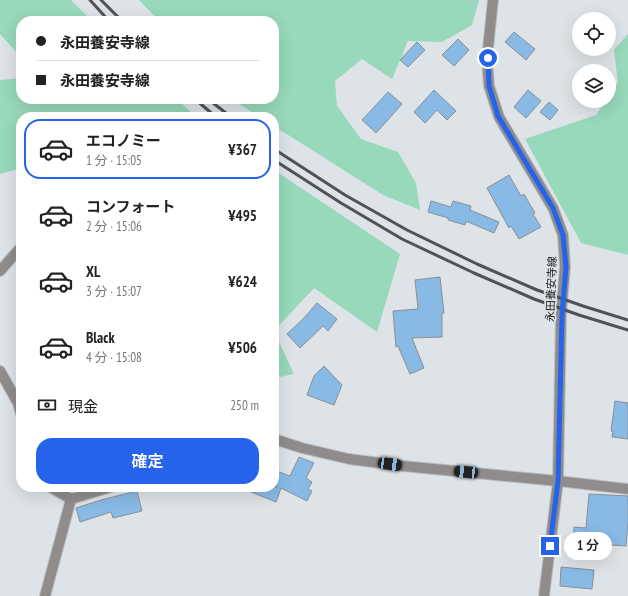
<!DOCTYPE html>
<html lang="ja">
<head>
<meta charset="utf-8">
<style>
	body { margin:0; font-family:"PT Sans Narrow","Noto Sans JP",sans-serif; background:#f6f6f6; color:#222; height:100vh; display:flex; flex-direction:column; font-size:15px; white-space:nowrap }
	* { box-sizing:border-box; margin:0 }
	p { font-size:13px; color:#767676 }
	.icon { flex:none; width:22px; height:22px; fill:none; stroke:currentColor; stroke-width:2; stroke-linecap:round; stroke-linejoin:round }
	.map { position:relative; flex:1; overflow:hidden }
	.sheet { position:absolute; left:16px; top:112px; width:263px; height:380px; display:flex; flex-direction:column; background:#fff; border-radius:16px; box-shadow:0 4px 16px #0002 }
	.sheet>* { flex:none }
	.hud { position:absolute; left:16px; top:16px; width:263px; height:88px; border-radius:16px; box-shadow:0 4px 16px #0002; display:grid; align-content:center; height:88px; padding:0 20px; background:#fff }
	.tools { position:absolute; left:572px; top:12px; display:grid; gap:8px }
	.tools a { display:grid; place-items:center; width:44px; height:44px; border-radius:50%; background:#fff; box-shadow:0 4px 16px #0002; font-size:20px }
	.end { position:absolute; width:18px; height:18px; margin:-9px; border:5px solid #2563eb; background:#fff; box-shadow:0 0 0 2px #fff }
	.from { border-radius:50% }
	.bubble { position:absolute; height:28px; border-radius:14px; background:#fff; box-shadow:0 4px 16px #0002; font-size:13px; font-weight:600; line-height:28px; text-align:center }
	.car { position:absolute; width:12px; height:24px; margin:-12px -6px; border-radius:5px; box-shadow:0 0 3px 1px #0007; background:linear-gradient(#222 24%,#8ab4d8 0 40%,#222 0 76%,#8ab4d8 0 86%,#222 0) }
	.hud b { display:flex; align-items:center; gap:14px; height:38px; font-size:15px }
	.hud b+b { border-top:1px solid #e0e0e0 }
	.hud i { width:10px; height:10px; background:#222 }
	ul { padding:7px 0 0; list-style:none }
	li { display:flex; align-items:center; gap:12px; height:60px; margin:0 8px 6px; padding:0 12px; border:2px solid transparent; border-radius:16px }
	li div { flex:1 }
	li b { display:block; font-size:15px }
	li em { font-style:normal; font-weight:600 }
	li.selected { border-color:#2563eb }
	li>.icon { width:36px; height:36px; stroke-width:1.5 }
	.pay { display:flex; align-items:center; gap:10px; height:44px; padding:0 20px; font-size:15px }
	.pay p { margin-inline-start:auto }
	.button { display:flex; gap:8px; margin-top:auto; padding:8px 20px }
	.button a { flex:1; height:46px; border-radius:16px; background:#2563eb; color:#fff; font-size:16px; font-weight:600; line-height:46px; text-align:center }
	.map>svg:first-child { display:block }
	.green { fill:#98d8bb }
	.building { fill:#89bae5; stroke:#8a8f93 }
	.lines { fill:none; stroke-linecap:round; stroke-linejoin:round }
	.minor-casing { stroke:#bbc0c4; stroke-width:12 }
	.tertiary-casing { stroke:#bbc0c4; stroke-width:12 }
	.minor { stroke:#8f8c8b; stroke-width:10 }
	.tertiary { stroke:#8f8c8b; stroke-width:10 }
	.rail { stroke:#505356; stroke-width:3 }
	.route { stroke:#2563eb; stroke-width:5 }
	.labels { text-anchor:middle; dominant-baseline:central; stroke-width:3.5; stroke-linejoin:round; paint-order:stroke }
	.street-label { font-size:11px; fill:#1d1f21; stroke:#dee3e8 }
</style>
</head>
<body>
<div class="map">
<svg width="628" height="596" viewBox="0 0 628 596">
	<rect width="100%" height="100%" fill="#dee3e8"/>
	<g class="green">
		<polygon points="0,0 71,0 92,21 21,21 21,57 0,34"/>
		<polygon points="139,0 479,0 472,25 442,42 408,41 392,79 362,59 335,81 337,106 361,139 398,152 416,183 420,210 383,195 274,126 274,117 260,117 239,104 235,99 274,99 274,21 159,21"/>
		<polygon points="628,34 628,255 581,243 525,139 596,115 606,101 609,101 609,96 618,83 614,50"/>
		<polygon points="21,78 21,99 177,99 196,117 164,117 152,116 150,117 21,117 21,168 0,174 0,80"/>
		<polygon points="274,170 400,254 377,332 314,288 274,331 294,374 274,378"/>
	</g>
	<g class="building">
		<polygon points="514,32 535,49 526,60 505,42"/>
		<polygon points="458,39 469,50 454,66 442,55"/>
		<polygon points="417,42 425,50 408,67 400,60"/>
		<polygon points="434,90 456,111 447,120 437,110 425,123 414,112"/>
		<polygon points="528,90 541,101 526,118 514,107"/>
		<polygon points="388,92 402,104 376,133 362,120"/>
		<polygon points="549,102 558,110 550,120 540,112"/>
		<polygon points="509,175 521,196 524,194 535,213 533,214 541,227 519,239 511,226 509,228 487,188"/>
		<polygon points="431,201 451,207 453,201 471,206 470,210 499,222 494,233 466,221 465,225 448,220 448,218 428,212"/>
		<polygon points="440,277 444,313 442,313 442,337 412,338 424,368 410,374 398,346 396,347 393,311 418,309 415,280"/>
		<polygon points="317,303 337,319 328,331 323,326 300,348 287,334 304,318"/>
		<polygon points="324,366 342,385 334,405 307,395 314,376"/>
		<polygon points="615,401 628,403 628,439 612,437 613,431 611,431"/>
		<polygon points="299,457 314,463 306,478 312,482 308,489 312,491 307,501 281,488 276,502 241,488 241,487 278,487 274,485 274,470 290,476"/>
		<polygon points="137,491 142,511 113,518 111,512 80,522 76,508 101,500"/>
		<polygon points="589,494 628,496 628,521 626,546 595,544 594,549 573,547 574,527 586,528"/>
		<polygon points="561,567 594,570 592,589 560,586"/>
	</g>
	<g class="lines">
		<defs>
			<g id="minor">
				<polyline points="0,271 21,247"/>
				<polyline points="0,371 18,403 21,414"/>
				<polyline points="274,439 302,448 349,459 403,466 558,481 628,489"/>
				<polyline points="50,487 71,499 111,487"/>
				<polyline points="45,596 71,499"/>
			</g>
			<polyline id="tertiary" points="493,0 487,58 489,86 499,117 553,208 563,235 565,267 561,315 558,481 544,596"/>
		</defs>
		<use href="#minor" class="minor-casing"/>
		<use href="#tertiary" class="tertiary-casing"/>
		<use href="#minor" class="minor"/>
		<use href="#tertiary" class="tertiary"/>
		<g class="rail">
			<polyline points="90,0 109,21"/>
			<polyline points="101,0 122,21"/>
			<polyline points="195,99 216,117"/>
			<polyline points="208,99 231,117"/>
			<polyline points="274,149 345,195 407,230 477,264 537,290 583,306 628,320"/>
			<polyline points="274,160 341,203 402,239 474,273 534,299 579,315 628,330"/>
		</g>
	</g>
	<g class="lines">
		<polyline class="route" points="488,58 489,86 498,116 553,208 563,235 566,267 562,315 558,481 550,546"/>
	</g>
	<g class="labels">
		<g class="street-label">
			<text transform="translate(551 289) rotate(-88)">永田養安寺線</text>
		</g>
	</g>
</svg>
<div class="tools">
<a><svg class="icon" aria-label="locate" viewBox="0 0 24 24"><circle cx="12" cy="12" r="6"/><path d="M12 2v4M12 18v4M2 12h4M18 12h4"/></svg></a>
<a><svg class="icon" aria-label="layers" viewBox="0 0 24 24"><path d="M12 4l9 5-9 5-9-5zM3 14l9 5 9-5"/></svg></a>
</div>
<i class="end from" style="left:488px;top:58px"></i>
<i class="end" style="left:550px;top:546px"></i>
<div class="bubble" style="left:564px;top:532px;width:48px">1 分</div>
<i class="car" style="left:390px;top:464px;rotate:98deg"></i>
<i class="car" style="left:466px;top:472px;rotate:275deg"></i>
<div class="hud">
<b><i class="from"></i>永田養安寺線</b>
<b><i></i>永田養安寺線</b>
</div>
<section class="sheet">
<ul>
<li class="selected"><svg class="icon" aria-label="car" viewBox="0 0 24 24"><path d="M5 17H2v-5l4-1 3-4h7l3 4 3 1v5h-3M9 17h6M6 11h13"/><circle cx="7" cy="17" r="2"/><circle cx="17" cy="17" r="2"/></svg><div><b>エコノミー</b><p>1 分 · 15:05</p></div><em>¥367</em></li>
<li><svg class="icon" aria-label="car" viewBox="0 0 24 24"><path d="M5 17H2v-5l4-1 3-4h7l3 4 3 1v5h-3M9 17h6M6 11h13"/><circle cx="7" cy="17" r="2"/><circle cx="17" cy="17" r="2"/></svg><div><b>コンフォート</b><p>2 分 · 15:06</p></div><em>¥495</em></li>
<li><svg class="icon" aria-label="car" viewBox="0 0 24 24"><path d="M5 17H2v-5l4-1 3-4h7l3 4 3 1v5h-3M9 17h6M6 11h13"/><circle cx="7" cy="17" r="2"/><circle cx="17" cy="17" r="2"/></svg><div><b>XL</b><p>3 分 · 15:07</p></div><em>¥624</em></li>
<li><svg class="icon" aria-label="car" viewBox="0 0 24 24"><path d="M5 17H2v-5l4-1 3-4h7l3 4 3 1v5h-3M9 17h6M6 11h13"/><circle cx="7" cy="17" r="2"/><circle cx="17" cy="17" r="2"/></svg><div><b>Black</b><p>4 分 · 15:08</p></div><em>¥506</em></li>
</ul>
<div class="pay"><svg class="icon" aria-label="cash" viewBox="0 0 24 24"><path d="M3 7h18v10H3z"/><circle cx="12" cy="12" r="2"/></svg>現金<p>250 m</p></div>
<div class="button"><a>確定</a></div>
</section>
</div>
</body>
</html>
